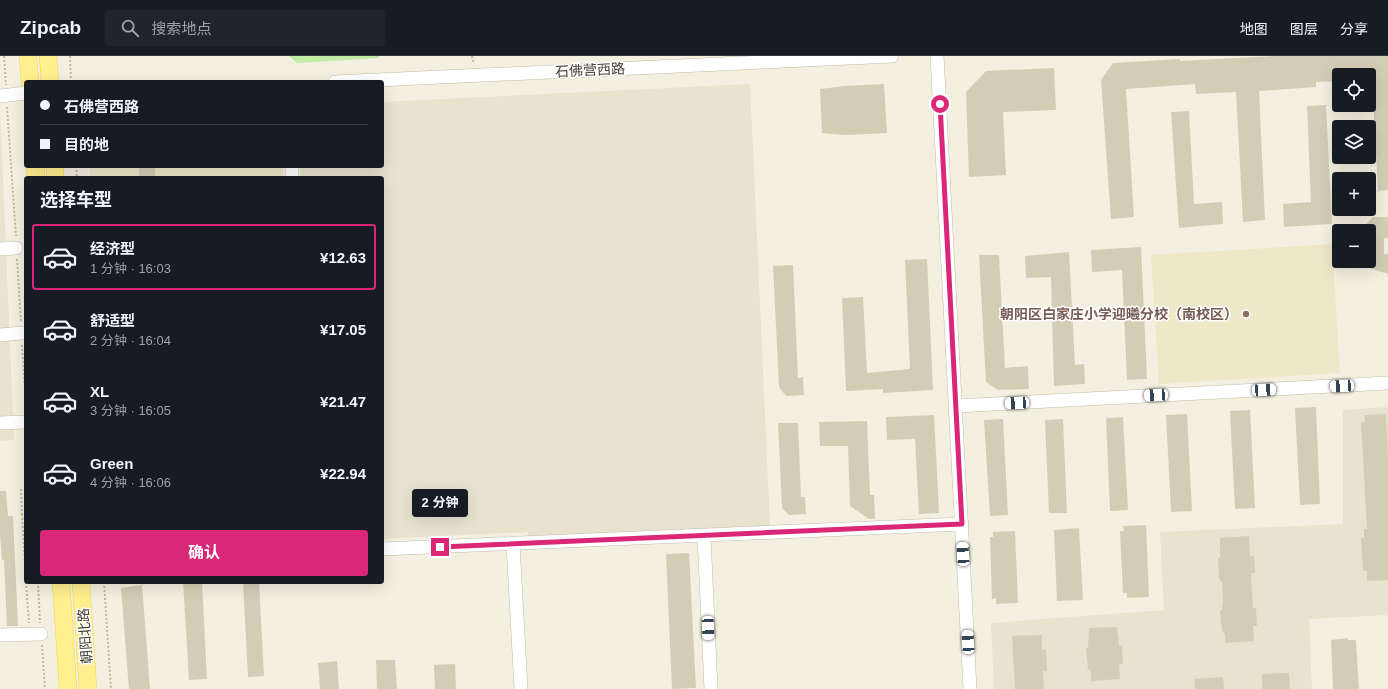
<!DOCTYPE html>
<html lang="zh">
<head>
<meta charset="utf-8">
<style>
	body { margin:0; font-family:Arial,"Noto Sans SC",sans-serif; background:#20242c; color:#f1f3f6; height:100vh; display:flex; flex-direction:column; font-size:15px; white-space:nowrap }
	* { box-sizing:border-box; margin:0 }
	p { font-size:13px; color:#9ea1a6 }
	.icon { flex:none; width:22px; height:22px; fill:none; stroke:currentColor; stroke-width:2; stroke-linecap:round; stroke-linejoin:round }
	.map { position:relative; flex:1; overflow:hidden }
	.sheet { position:absolute; left:24px; top:120px; width:360px; height:408px; display:flex; flex-direction:column; background:#171b24; border-radius:4px; box-shadow:0 4px 16px #0002 }
	.sheet>* { flex:none }
	.banner { position:absolute; left:24px; top:24px; width:360px; height:88px; border-radius:4px; box-shadow:0 4px 16px #0002; display:grid; align-content:center; height:88px; padding:0 16px; background:#171b24 }
	.tools { position:absolute; left:1332px; top:12px; display:grid; gap:8px }
	.tools a { display:grid; place-items:center; width:44px; height:44px; border-radius:4px; background:#171b24; box-shadow:0 4px 16px #0002; font-size:20px }
	.end { position:absolute; width:18px; height:18px; margin:-9px; border:5px solid #db2777; background:#fff; box-shadow:0 0 0 2px #fff }
	.from { border-radius:50% }
	.bubble { position:absolute; height:28px; border-radius:4px; background:#171b24; box-shadow:0 4px 16px #0002; font-size:13px; font-weight:700; line-height:28px; text-align:center }
	.car { position:absolute; width:12px; height:24px; margin:-12px -6px; border-radius:5px; box-shadow:0 0 3px 1px #0007; background:linear-gradient(#fff 24%,#345 0 40%,#fff 0 76%,#345 0 86%,#fff 0) }
	.banner b { display:flex; align-items:center; gap:14px; height:38px; font-size:15px }
	.banner b+b { border-top:1px solid #363941 }
	.banner i { width:10px; height:10px; background:#f1f3f6 }
	ul { padding:0; list-style:none }
	li { display:flex; align-items:center; gap:12px; height:66px; margin:0 8px 6px; padding:0 8px; border:2px solid transparent; border-radius:4px }
	li div { flex:1 }
	li b { display:block; font-size:15px }
	li em { font-style:normal; font-weight:700 }
	li.on { border-color:#db2777 }
	li>.icon { width:36px; height:36px; stroke-width:1.5 }
	h2 { padding:0 16px; font-size:18px; line-height:48px }
	.action { display:flex; gap:8px; margin-top:auto; padding:8px 16px }
	.action a { flex:1; height:46px; border-radius:4px; background:#db2777; color:#fff; font-size:16px; font-weight:700; line-height:46px; text-align:center }
	header { display:flex; align-items:center; gap:24px; box-sizing:border-box; height:56px; padding:0 20px; background:#171b24; border-bottom:1px solid #363941 }
	header strong { font-size:19px }
	nav { display:flex; gap:22px; margin-inline-start:auto; font-size:14px }
	.search { width:280px; height:36px; background:#20242c; display:flex; align-items:center; gap:10px; box-sizing:border-box; padding:0 14px; border-radius:4px; color:#9ea1a6; font-size:15px }
	.map>svg:first-child { display:block }
	.residential { fill:#e7e3cf }
	.education { fill:#eee8c9 }
	.green { fill:#c2eca5 }
	.building { fill:#d4cdb6 }
	.lines { fill:none; stroke-linecap:round; stroke-linejoin:round }
	.minor-casing { stroke:#c1bca6; stroke-width:14 }
	.major-casing { stroke:#efd653; stroke-width:18 }
	.path { stroke:#c2b893; stroke-width:2; stroke-dasharray:2 2; stroke-linecap:butt }
	.minor { stroke:#fff; stroke-width:13 }
	.major { stroke:#ffef8e; stroke-width:17 }
	.route { stroke:#db2777; stroke-width:5 }
	.education-dot { fill:#8d6e63; stroke:#fff; stroke-width:1.5 }
	.labels { text-anchor:middle; dominant-baseline:central; stroke-width:3; stroke-linejoin:round; paint-order:stroke }
	.street-label { font-size:14px; fill:#444032; stroke:#fff }
	.education-label { font-size:14px; font-weight:bold; fill:#785e54; stroke:#fff; text-anchor:end }
</style>
</head>
<body>
<header>
<strong>Zipcab</strong>
<div class="search"><svg class="icon" aria-label="search" viewBox="0 0 24 24"><circle cx="10" cy="10" r="6"/><path d="M15 15l6 6"/></svg>搜索地点</div>
<nav><a>地图</a><a>图层</a><a>分享</a></nav>
</header>
<div class="map">
<svg width="1388" height="633" viewBox="0 0 1388 633">
	<rect width="100%" height="100%" fill="#f3f0e1"/>
	<g class="residential">
		<polygon points="750,28 770,470 528,484 528,476 382,483 382,122 301,122 300,110 382,110 382,46"/>
		<polygon points="0,50 14,384 0,385"/>
		<polygon points="1388,351 1388,559 1309,563 1312,633 994,633 991,567 1164,554 1160,476 1343,468 1343,354"/>
	</g>
	<g class="education">
		<rect x="90" y="110" width="193" height="12"/>
		<polygon points="1332,188 1340,317 1159,328 1151,199"/>
	</g>
	<polygon class="green" points="289,0 379,0 379,2 297,7"/>
	<g class="building">
		<polygon points="1277,0 1388,0 1388,134 1378,135 1372,23 1369,24 1369,19 1339,19 1339,25 1316,26 1316,31 1259,35 1265,164 1243,166 1236,36 1196,38 1195,28 1126,33 1134,161 1111,163 1101,24 1113,7 1180,3 1180,5"/>
		<polygon points="1054,12 1056,54 1003,56 1006,119 969,121 966,36 986,15"/>
		<polygon points="884,28 887,77 845,79 822,77 820,33 845,30"/>
		<polygon points="1326,49 1332,168 1284,171 1283,148 1311,146 1307,50"/>
		<polygon points="1189,55 1194,148 1222,146 1223,168 1179,172 1171,56"/>
		<rect x="139" y="110" width="16" height="12"/>
		<polygon points="1373,161 1388,161 1388,182 1384,182 1384,198 1388,198 1388,218 1353,207 1354,205 1369,205 1369,175 1359,175"/>
		<polygon points="1141,191 1147,323 1127,324 1122,214 1092,216 1091,194"/>
		<polygon points="1069,196 1075,309 1084,308 1085,328 1054,330 1051,221 1026,222 1025,200"/>
		<polygon points="979,199 999,199 1005,312 1028,310 1029,333 998,334 986,326"/>
		<polygon points="927,203 933,334 883,337 883,333 846,335 842,242 863,241 867,317 910,313 905,204"/>
		<polygon points="793,209 798,322 803,321 804,339 786,340 779,331 773,210"/>
		<polygon points="1316,351 1320,448 1300,449 1295,352"/>
		<polygon points="1250,354 1255,452 1235,453 1230,355"/>
		<polygon points="1187,358 1192,455 1171,456 1166,359"/>
		<polygon points="1386,358 1388,401 1388,524 1367,525 1367,515 1363,515 1361,482 1364,482 1364,473 1367,473 1361,366 1365,366 1364,359"/>
		<polygon points="934,359 939,457 919,458 915,383 887,384 886,361"/>
		<polygon points="1123,361 1128,454 1110,455 1106,362"/>
		<polygon points="1003,363 1008,459 990,460 984,364"/>
		<polygon points="1063,363 1067,457 1049,457 1045,364"/>
		<polygon points="867,365 870,439 874,439 875,463 869,463 850,450 848,390 820,390 819,366"/>
		<polygon points="778,367 798,367 801,441 805,441 806,458 789,459 782,452"/>
		<polygon points="0,435 6,435 8,460 13,460 18,570 7,570 4,504 2,504 0,478"/>
		<polygon points="1146,469 1149,541 1127,542 1127,537 1123,537 1120,475 1124,475 1123,470"/>
		<polygon points="1079,472 1083,544 1057,545 1054,474"/>
		<polygon points="1015,475 1018,547 996,548 996,542 992,543 990,481 993,481 993,476"/>
		<polygon points="1249,480 1250,500 1254,500 1255,517 1251,517 1253,552 1256,552 1257,570 1253,570 1254,585 1225,587 1225,578 1222,575 1220,554 1222,554 1223,544 1222,526 1219,523 1218,502 1220,502 1220,482"/>
		<polygon points="689,497 696,632 672,633 666,498"/>
		<polygon points="183,526 202,526 207,623 189,624"/>
		<polygon points="243,526 259,526 264,620 248,621"/>
		<polygon points="142,529 150,633 129,633 121,532"/>
		<polygon points="1117,571 1119,590 1122,590 1123,608 1119,608 1120,623 1091,625 1091,616 1088,613 1086,592 1088,592 1089,572"/>
		<polygon points="1042,579 1042,594 1046,594 1047,615 1043,615 1044,631 1043,633 1015,633 1012,580"/>
		<polygon points="1348,582 1348,584 1356,584 1359,633 1333,633 1331,584"/>
		<polygon points="376,604 395,604 397,633 377,633"/>
		<polygon points="337,605 339,633 320,633 318,607"/>
		<polygon points="455,608 456,633 435,633 434,609"/>
		<polygon points="1289,617 1290,633 1262,633 1262,618"/>
		<polygon points="1223,621 1224,633 1195,633 1194,623"/>
	</g>
	<g class="lines">
		<defs>
			<g id="minor">
				<polyline points="937,0 970,633"/>
				<polyline points="335,26 892,0"/>
				<polyline points="0,40 26,37"/>
				<polyline points="292,110 292,122"/>
				<polyline points="0,193 16,192"/>
				<polyline points="0,279 22,277"/>
				<polyline points="956,350 1388,327"/>
				<polyline points="0,367 26,366"/>
				<polyline points="704,480 711,633"/>
				<polyline points="513,488 521,633"/>
				<polyline points="382,493 962,468"/>
				<polyline points="0,579 41,578"/>
			</g>
			<g id="major">
				<polyline points="28,0 30,26"/>
				<polyline points="48,0 50,26"/>
				<polyline points="35,110 36,122"/>
				<polyline points="55,110 55,122"/>
				<polyline points="61,526 68,633"/>
				<polyline points="81,526 88,633"/>
			</g>
		</defs>
		<use href="#minor" class="minor-casing"/>
		<use href="#major" class="major-casing"/>
		<g class="path">
			<polyline points="4,0 6,29"/>
			<polyline points="70,0 71,26"/>
			<polyline points="472,0 474,8"/>
			<polyline points="7,51 16,180"/>
			<polyline points="76,110 77,122"/>
			<polyline points="17,203 21,266"/>
			<polyline points="22,289 26,346"/>
			<polyline points="21,433 22,458"/>
			<polyline points="26,458 22,458 26,522"/>
			<polyline points="26,526 29,567"/>
			<polyline points="38,526 40,567"/>
			<polyline points="104,526 111,633"/>
			<polyline points="42,589 45,633"/>
		</g>
		<use href="#minor" class="minor"/>
		<use href="#major" class="major"/>
	</g>
	<g class="lines">
		<polyline class="route" points="440,491 962,468 940,48"/>
	</g>
	<circle class="education-dot" cx="1246" cy="258" r="4"/>
	<g class="labels">
		<g class="street-label">
			<text transform="translate(590 14) rotate(-3)">石佛营西路</text>
			<text transform="translate(85 580) rotate(-94)">朝阳北路</text>
		</g>
		<g class="education-label">
			<text x="1238" y="258">朝阳区白家庄小学迎曦分校（南校区）</text>
		</g>
	</g>
</svg>
<div class="tools">
<a><svg class="icon" aria-label="locate" viewBox="0 0 24 24"><circle cx="12" cy="12" r="6"/><path d="M12 2v4M12 18v4M2 12h4M18 12h4"/></svg></a>
<a><svg class="icon" aria-label="layers" viewBox="0 0 24 24"><path d="M12 4l9 5-9 5-9-5zM3 14l9 5 9-5"/></svg></a>
<a>+</a>
<a>−</a>
</div>
<i class="end from" style="left:940px;top:48px"></i>
<i class="end" style="left:440px;top:491px"></i>
<div class="bubble" style="left:412px;top:433px;width:56px">2 分钟</div>
<i class="car" style="left:1342px;top:330px;rotate:267deg"></i>
<i class="car" style="left:1264px;top:334px;rotate:87deg"></i>
<i class="car" style="left:1156px;top:339px;rotate:267deg"></i>
<i class="car" style="left:1017px;top:347px;rotate:267deg"></i>
<i class="car" style="left:963px;top:498px;rotate:357deg"></i>
<i class="car" style="left:708px;top:572px;rotate:178deg"></i>
<i class="car" style="left:968px;top:586px;rotate:357deg"></i>
<div class="banner">
<b><i class="from"></i>石佛营西路</b>
<b><i></i>目的地</b>
</div>
<section class="sheet">
<h2>选择车型</h2>
<ul>
<li class="on"><svg class="icon" aria-label="car" viewBox="0 0 24 24"><path d="M5 17H2v-5l4-1 3-4h7l3 4 3 1v5h-3M9 17h6M6 11h13"/><circle cx="7" cy="17" r="2"/><circle cx="17" cy="17" r="2"/></svg><div><b>经济型</b><p>1 分钟 · 16:03</p></div><em>¥12.63</em></li>
<li><svg class="icon" aria-label="car" viewBox="0 0 24 24"><path d="M5 17H2v-5l4-1 3-4h7l3 4 3 1v5h-3M9 17h6M6 11h13"/><circle cx="7" cy="17" r="2"/><circle cx="17" cy="17" r="2"/></svg><div><b>舒适型</b><p>2 分钟 · 16:04</p></div><em>¥17.05</em></li>
<li><svg class="icon" aria-label="car" viewBox="0 0 24 24"><path d="M5 17H2v-5l4-1 3-4h7l3 4 3 1v5h-3M9 17h6M6 11h13"/><circle cx="7" cy="17" r="2"/><circle cx="17" cy="17" r="2"/></svg><div><b>XL</b><p>3 分钟 · 16:05</p></div><em>¥21.47</em></li>
<li><svg class="icon" aria-label="car" viewBox="0 0 24 24"><path d="M5 17H2v-5l4-1 3-4h7l3 4 3 1v5h-3M9 17h6M6 11h13"/><circle cx="7" cy="17" r="2"/><circle cx="17" cy="17" r="2"/></svg><div><b>Green</b><p>4 分钟 · 16:06</p></div><em>¥22.94</em></li>
</ul>
<div class="action"><a>确认</a></div>
</section>
</div>
</body>
</html>
